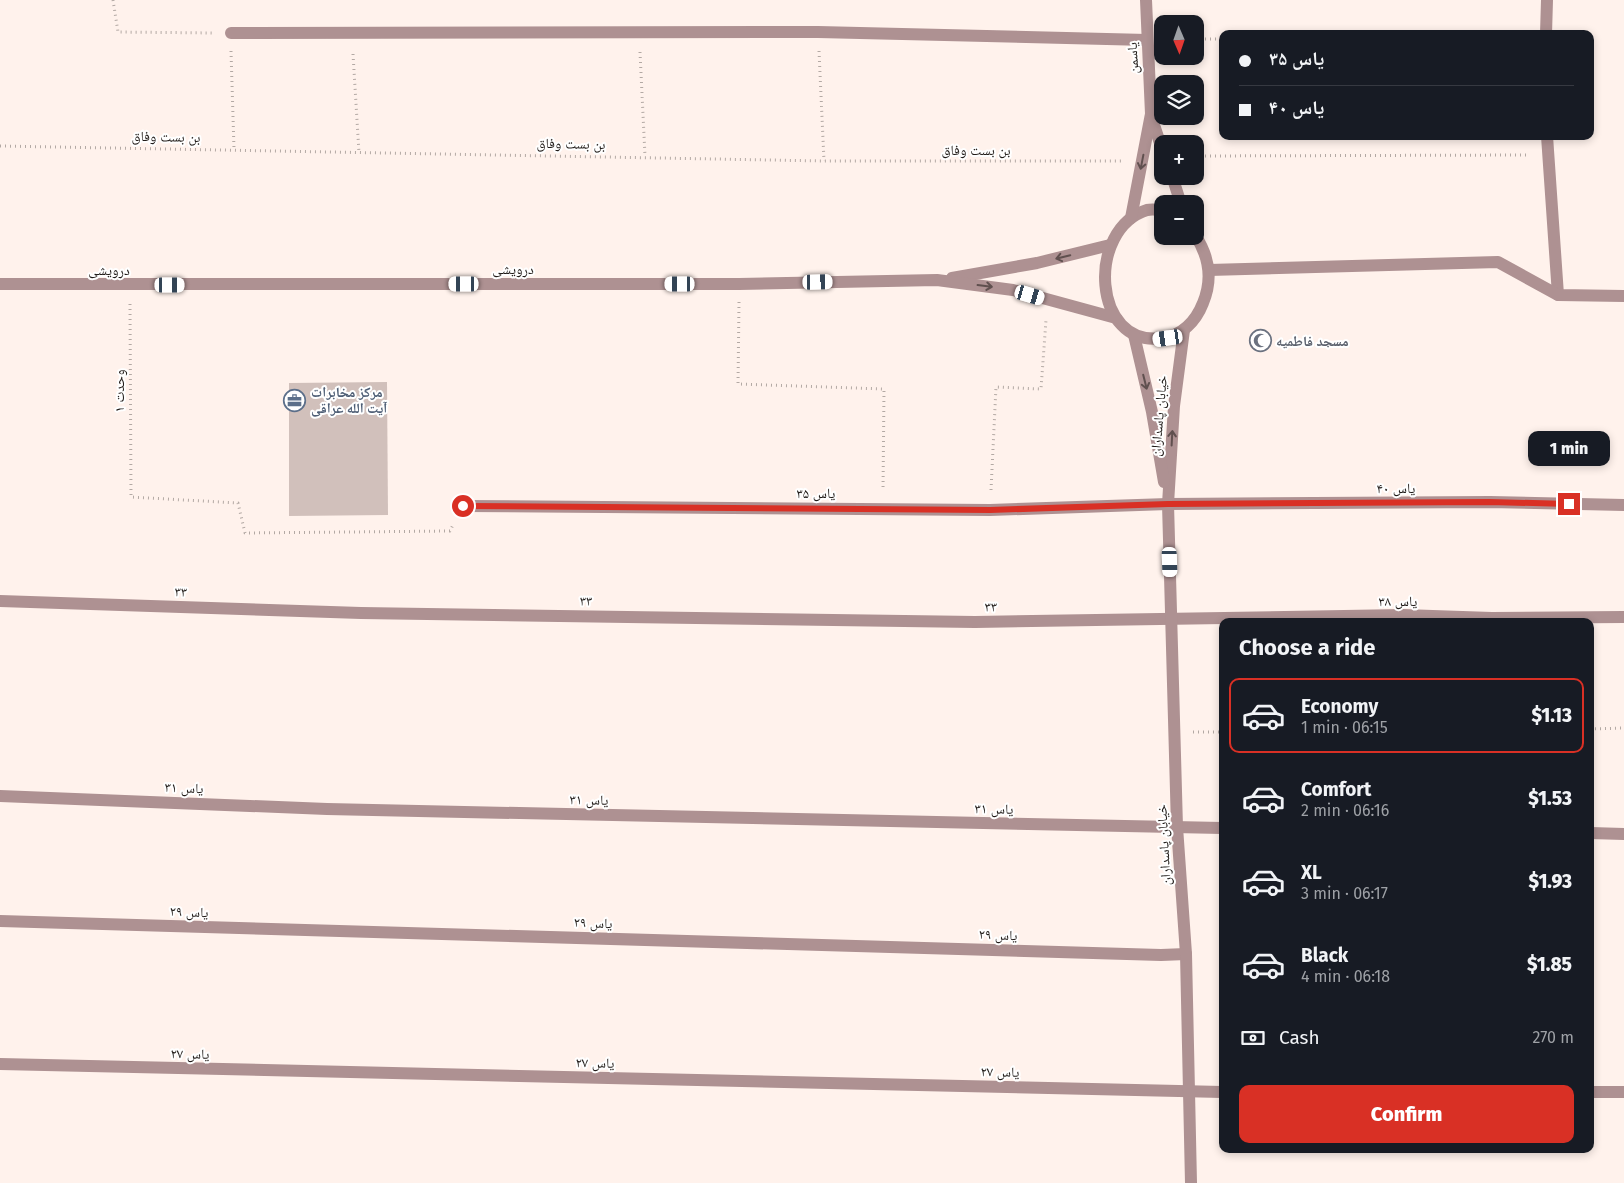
<!DOCTYPE html>
<html lang="en">
<head>
<meta charset="utf-8">
<style>
	body { margin:0; font-family:"Fira Sans","Noto Naskh Arabic",sans-serif; background:#242831; color:#f1f3f6; height:100vh; display:flex; flex-direction:column; font-size:19px; white-space:nowrap }
	* { box-sizing:border-box; margin:0 }
	p { font-size:16px; color:#9ea1a6 }
	.icon { flex:none; width:28px; height:28px; fill:none; stroke:currentColor; stroke-width:2; stroke-linecap:round; stroke-linejoin:round }
	.map { position:relative; flex:1; overflow:hidden }
	.panel { position:absolute; left:1219px; top:618px; width:375px; height:535px; display:flex; flex-direction:column; background:#171b24; border-radius:10px; box-shadow:0 2px 8px #0003 }
	.panel>* { flex:none }
	.banner { position:absolute; left:1219px; top:30px; width:375px; height:110px; border-radius:10px; box-shadow:0 2px 8px #0003; display:grid; align-content:center; height:110px; padding:0 20px; background:#171b24 }
	.needle { width:32px; rotate:178deg }
	.fabs { position:absolute; left:1154px; top:15px; display:grid; gap:10px }
	.fabs a { display:grid; place-items:center; width:50px; height:50px; border-radius:10px; background:#171b24; box-shadow:0 2px 8px #0003; font-size:25px }
	.end { position:absolute; width:22px; height:22px; margin:-11px; border:6px solid #d93025; background:#fff; box-shadow:0 0 0 2px #fff }
	.from { border-radius:50% }
	.bubble { position:absolute; height:35px; border-radius:10px; background:#171b24; box-shadow:0 2px 8px #0003; font-size:16px; font-weight:800; line-height:35px; text-align:center }
	.car { position:absolute; width:15px; height:30px; margin:-15px -8px; border-radius:6px; box-shadow:0 0 4px 1px #0007; background:linear-gradient(#fff 24%,#345 0 40%,#fff 0 76%,#345 0 86%,#fff 0) }
	.banner b { display:flex; align-items:center; gap:18px; height:48px; font-size:19px }
	.banner b+b { border-top:1px solid #363941 }
	.banner i { width:12px; height:12px; background:#f1f3f6 }
	ul { padding:0; list-style:none }
	li { display:flex; align-items:center; gap:15px; height:75px; margin:0 10px 8px; padding:0 10px; border:2px solid transparent; border-radius:10px }
	li div { flex:1 }
	li b { display:block; font-size:19px }
	li em { font-style:normal; font-weight:800 }
	li.active { border-color:#d93025 }
	li>.icon { width:45px; height:45px; stroke-width:1.5 }
	h2 { padding:0 20px; font-size:22px; line-height:60px }
	.pay { display:flex; align-items:center; gap:12px; height:55px; padding:0 20px; font-size:19px }
	.pay p { margin-inline-start:auto }
	.button { display:flex; gap:10px; margin-top:auto; padding:10px 20px }
	.button a { flex:1; height:58px; border-radius:10px; background:#d93025; color:#fff; font-size:20px; font-weight:800; line-height:58px; text-align:center }
	.map>svg:first-child { display:block }
	.building { fill:#d1c0bb }
	.lines { fill:none; stroke-linecap:round; stroke-linejoin:round }
	.path { stroke:#b3a9a4; stroke-width:3; stroke-dasharray:1 4; stroke-linecap:butt }
	.minor { stroke:#ae9192; stroke-width:12 }
	.tertiary { stroke:#ae9192; stroke-width:12 }
	.oneway { stroke:#60504f }
	.route { stroke:#d93025; stroke-width:6 }
	.labels { text-anchor:middle; dominant-baseline:central; stroke-width:4; stroke-linejoin:round; paint-order:stroke }
	.street-label { font-size:14px; fill:#201b18; stroke:#fff }
	.worship-label { font-size:14px; font-weight:bold; fill:#5b616d; stroke:#fff; text-anchor:start }
	.service-label { font-size:14px; font-weight:bold; fill:#4e5e75; stroke:#fff; text-anchor:start }
</style>
</head>
<body>
<div class="map">
<svg width="1624" height="1183" viewBox="0 0 1624 1183">
	<rect width="100%" height="100%" fill="#fff2ec"/>
	<polygon class="building" points="387,382 388,515 289,516 289,383"/>
	<g class="lines">
		<g class="path">
			<polyline points="113,0 118,32 213,33"/>
			<polyline points="1195,39 1222,39"/>
			<polyline points="231,51 234,149"/>
			<polyline points="819,51 824,161"/>
			<polyline points="640,52 645,156"/>
			<polyline points="353,54 359,153"/>
			<polyline points="0,146 824,161 1121,161"/>
			<polyline points="1195,156 1529,155"/>
			<polyline points="739,302 738,384 884,389 883,491"/>
			<polyline points="130,304 131,497 238,503 245,533 450,531 454,523"/>
			<polyline points="991,490 996,387 1041,389 1046,320"/>
			<polyline points="1590,729 1624,728"/>
			<polyline points="1193,732 1222,732"/>
		</g>
		<g class="minor">
			<polyline points="231,33 818,32 1147,40"/>
			<polyline points="1546,34 1547,0"/>
			<polyline points="1547,136 1558,295"/>
			<polyline points="1209,270 1498,262 1558,295 1624,296"/>
			<polyline points="463,506 990,510 1168,504 1490,502 1624,505"/>
			<polyline points="0,601 361,613 975,622 1403,615 1492,618 1624,617"/>
			<polyline points="0,796 327,809 1222,828"/>
			<polyline points="1590,833 1624,834"/>
			<polyline points="0,921 1161,955 1186,954"/>
			<polyline points="0,1064 1222,1092"/>
			<polyline points="1590,1092 1624,1092"/>
		</g>
		<g class="tertiary">
			<polyline points="1151,116 1162,149"/>
			<polyline points="1172,176 1181,204"/>
			<path d="M1162,210c-4,0 -10,-1 -15,0 -61,19 -55,138 15,128 20,-2 34,-17 41,-35 10,-24 6,-47 -8,-68"/>
			<polyline points="1131,218 1151,114 1146,0"/>
			<polyline points="952,278 1037,263 1110,245"/>
			<polyline points="0,284 739,284 937,280 1013,290 1116,318"/>
			<polyline points="1184,330 1174,406 1168,504 1177,827 1186,954 1191,1183"/>
			<polyline points="1134,335 1152,412 1164,482"/>
		</g>
	</g>
	<defs><path id="oneway-shaft" d="M-6 0H5M1.5-3L5.5 0L1.5 3" fill="none" stroke-width="1.6" stroke-linecap="round" stroke-linejoin="round" transform="scale(1.25)"/></defs>
	<g class="oneway">
		<use href="#oneway-shaft" transform="translate(1142 162) rotate(101)"/>
		<use href="#oneway-shaft" transform="translate(1063 257) rotate(166)"/>
		<use href="#oneway-shaft" transform="translate(985 286) rotate(7)"/>
		<use href="#oneway-shaft" transform="translate(1145 382) rotate(76)"/>
		<use href="#oneway-shaft" transform="translate(1172 438) rotate(-87)"/>
	</g>
	<g class="lines">
		<polyline class="route" points="463,506 990,510 1168,504 1490,502 1569,504"/>
	</g>
	<defs>
		<symbol id="mosque-ring" viewBox="-11 -11 22 22"><circle r="9.5" fill="#fff" stroke="#6b7280" stroke-width="1.5"/><path d="M3.5-4.9A6 6 0 1 0 3.5 4.9A5 5 0 1 1 3.5-4.9Z" fill="#6b7280"/></symbol>
		<symbol id="office-ring" viewBox="-11 -11 22 22"><circle r="9.5" fill="#fff" stroke="#5c6f8a" stroke-width="1.5"/><path d="M-6-3h4V-5.5h4V-3h4V5H-6ZM-1-4.5V-3h2v-1.5ZM-6 0V1H6V0Z" fill="#5c6f8a"/></symbol>
	</defs>
	<g fill-rule="evenodd">
		<use href="#mosque-ring" x="1248" y="328" width="25" height="25"/>
		<use href="#office-ring" x="282" y="388" width="25" height="25"/>
	</g>
	<g class="labels">
		<g class="street-label">
			<text transform="translate(1133 58) rotate(-93)">یاسمن</text>
			<text transform="translate(166 137) rotate(1)">بن بست وفاق</text>
			<text transform="translate(571 144) rotate(1)">بن بست وفاق</text>
			<text x="976" y="150">بن بست وفاق</text>
			<text x="513" y="269">درویشی</text>
			<text x="109" y="270">درویشی</text>
			<text transform="translate(119 391) rotate(-90)">وحدت ۱</text>
			<text transform="translate(1159 416) rotate(-85)">خیابان پاسداران</text>
			<text x="1396" y="488">یاس ۴۰</text>
			<text x="816" y="493">یاس ۳۵</text>
			<text transform="translate(181 592) rotate(2)">۳۳</text>
			<text transform="translate(586 601) rotate(1)">۳۳</text>
			<text x="1398" y="601">یاس ۳۸</text>
			<text transform="translate(991 607) rotate(-1)">۳۳</text>
			<text transform="translate(184 788) rotate(2)">یاس ۳۱</text>
			<text transform="translate(589 800) rotate(1)">یاس ۳۱</text>
			<text transform="translate(994 809) rotate(1)">یاس ۳۱</text>
			<text transform="translate(1164 845) rotate(-93)">خیابان پاسداران</text>
			<text transform="translate(189 912) rotate(2)">یاس ۲۹</text>
			<text transform="translate(593 923) rotate(2)">یاس ۲۹</text>
			<text transform="translate(998 935) rotate(2)">یاس ۲۹</text>
			<text transform="translate(190 1054) rotate(1)">یاس ۲۷</text>
			<text transform="translate(595 1063) rotate(1)">یاس ۲۷</text>
			<text transform="translate(1000 1072) rotate(1)">یاس ۲۷</text>
		</g>
		<g class="worship-label">
			<text x="1276" y="341">مسجد فاطمیه</text>
		</g>
		<g class="service-label">
			<text x="311" y="392">مرکز مخابرات<tspan x="311" dy="16">آیت الله عراقی</tspan></text>
		</g>
	</g>
</svg>
<div class="fabs">
<a><svg class="needle" viewBox="-14 -14 28 28"><path d="M0-13l5 13h-10z" fill="#e53935"/><path d="M0 13l5-13h-10z" fill="#9ea1a6"/></svg></a>
<a><svg class="icon" aria-label="layers" viewBox="0 0 24 24"><path d="M12 4l9 5-9 5-9-5zM3 14l9 5 9-5"/></svg></a>
<a>+</a>
<a>−</a>
</div>
<i class="end from" style="left:463px;top:506px"></i>
<i class="end" style="left:1569px;top:504px"></i>
<div class="bubble" style="left:1528px;top:431px;width:82px">1 min</div>
<i class="car" style="left:818px;top:282px;rotate:89deg"></i>
<i class="car" style="left:464px;top:284px;rotate:270deg"></i>
<i class="car" style="left:680px;top:284px;rotate:270deg"></i>
<i class="car" style="left:170px;top:285px;rotate:90deg"></i>
<i class="car" style="left:1030px;top:295px;rotate:106deg"></i>
<i class="car" style="left:1168px;top:338px;rotate:262deg"></i>
<i class="car" style="left:1170px;top:562px;rotate:178deg"></i>
<div class="banner">
<b><i class="from"></i>یاس ۳۵</b>
<b><i></i>یاس ۴۰</b>
</div>
<section class="panel">
<h2>Choose a ride</h2>
<ul>
<li class="active"><svg class="icon" aria-label="car" viewBox="0 0 24 24"><path d="M5 17H2v-5l4-1 3-4h7l3 4 3 1v5h-3M9 17h6M6 11h13"/><circle cx="7" cy="17" r="2"/><circle cx="17" cy="17" r="2"/></svg><div><b>Economy</b><p>1 min · 06:15</p></div><em>$1.13</em></li>
<li><svg class="icon" aria-label="car" viewBox="0 0 24 24"><path d="M5 17H2v-5l4-1 3-4h7l3 4 3 1v5h-3M9 17h6M6 11h13"/><circle cx="7" cy="17" r="2"/><circle cx="17" cy="17" r="2"/></svg><div><b>Comfort</b><p>2 min · 06:16</p></div><em>$1.53</em></li>
<li><svg class="icon" aria-label="car" viewBox="0 0 24 24"><path d="M5 17H2v-5l4-1 3-4h7l3 4 3 1v5h-3M9 17h6M6 11h13"/><circle cx="7" cy="17" r="2"/><circle cx="17" cy="17" r="2"/></svg><div><b>XL</b><p>3 min · 06:17</p></div><em>$1.93</em></li>
<li><svg class="icon" aria-label="car" viewBox="0 0 24 24"><path d="M5 17H2v-5l4-1 3-4h7l3 4 3 1v5h-3M9 17h6M6 11h13"/><circle cx="7" cy="17" r="2"/><circle cx="17" cy="17" r="2"/></svg><div><b>Black</b><p>4 min · 06:18</p></div><em>$1.85</em></li>
</ul>
<div class="pay"><svg class="icon" aria-label="cash" viewBox="0 0 24 24"><path d="M3 7h18v10H3z"/><circle cx="12" cy="12" r="2"/></svg>Cash<p>270 m</p></div>
<div class="button"><a>Confirm</a></div>
</section>
</div>
</body>
</html>
